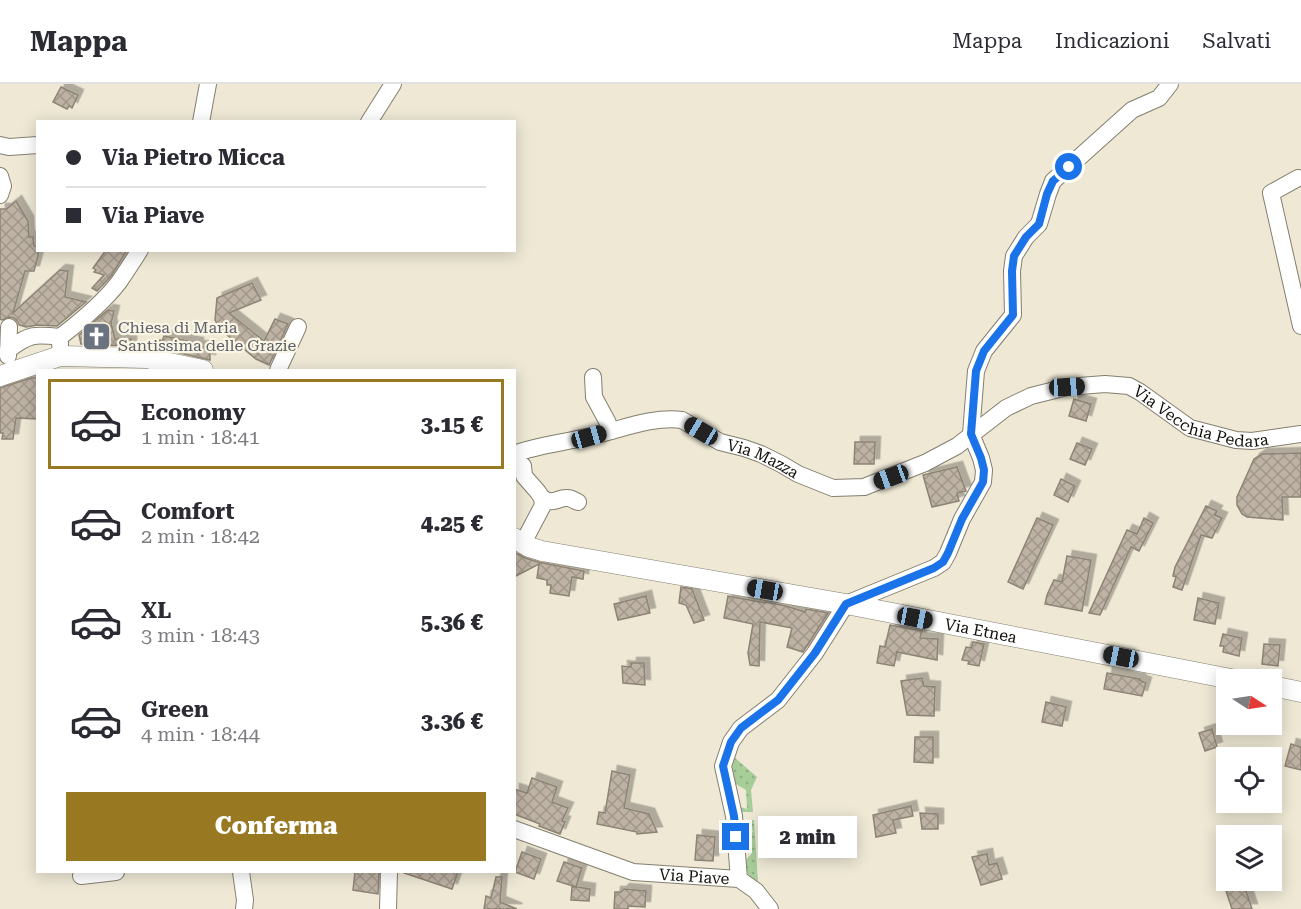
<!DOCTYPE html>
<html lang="it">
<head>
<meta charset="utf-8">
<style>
	body { margin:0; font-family:"Roboto Serif",serif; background:#f2f2f3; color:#2b2b33; height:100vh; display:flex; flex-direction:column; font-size:22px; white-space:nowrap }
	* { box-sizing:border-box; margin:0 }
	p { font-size:20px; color:#7c7c81 }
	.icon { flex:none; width:33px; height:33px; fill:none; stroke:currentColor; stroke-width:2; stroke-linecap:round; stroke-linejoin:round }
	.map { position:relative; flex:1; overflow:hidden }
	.panel { position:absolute; left:36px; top:285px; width:480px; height:504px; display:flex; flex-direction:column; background:#fff; border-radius:0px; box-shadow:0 3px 15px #0003 }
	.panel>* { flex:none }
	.guide { position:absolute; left:36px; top:36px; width:480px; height:132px; border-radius:0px; box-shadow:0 3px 15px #0003; display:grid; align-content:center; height:132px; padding:0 30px; background:#fff }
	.needle { width:39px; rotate:102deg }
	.buttons { position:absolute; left:1216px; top:585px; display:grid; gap:12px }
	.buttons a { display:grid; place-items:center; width:66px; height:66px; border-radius:0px; background:#fff; box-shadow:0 3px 15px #0003; font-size:30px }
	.end { position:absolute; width:27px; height:27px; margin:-14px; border:8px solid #1a73e8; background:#fff; box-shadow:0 0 0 3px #fff }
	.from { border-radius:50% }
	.bubble { position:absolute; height:42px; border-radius:0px; background:#fff; box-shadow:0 3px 15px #0003; font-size:20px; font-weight:800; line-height:42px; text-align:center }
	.car { position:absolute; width:18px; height:36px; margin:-18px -9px; border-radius:8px; box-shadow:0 0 4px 2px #0007; background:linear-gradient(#222 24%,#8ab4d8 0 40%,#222 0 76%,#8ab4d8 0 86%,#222 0) }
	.guide b { display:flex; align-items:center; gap:21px; height:57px; font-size:22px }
	.guide b+b { border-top:2px solid #e1e1e2 }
	.guide i { width:15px; height:15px; background:#2b2b33 }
	ul { padding:10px 0 0; list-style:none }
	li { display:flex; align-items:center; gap:18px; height:90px; margin:0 12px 9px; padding:0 18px; border:3px solid transparent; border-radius:0px }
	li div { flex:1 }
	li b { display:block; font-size:22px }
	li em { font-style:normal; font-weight:800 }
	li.active { border-color:#987821 }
	li>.icon { width:54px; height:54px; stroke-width:1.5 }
	.action { display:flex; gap:12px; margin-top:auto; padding:12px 30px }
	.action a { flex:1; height:69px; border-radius:0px; background:#987821; color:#fff; font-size:24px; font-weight:800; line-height:69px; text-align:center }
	header { display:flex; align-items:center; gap:36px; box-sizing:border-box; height:84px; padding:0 30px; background:#fff; border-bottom:2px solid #e1e1e2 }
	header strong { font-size:28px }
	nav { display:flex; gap:33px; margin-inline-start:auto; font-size:21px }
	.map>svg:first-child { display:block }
	.green { fill:url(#green-dots) }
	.building { fill:url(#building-cross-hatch); stroke:#8e8475; stroke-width:1.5; filter:url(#shadow) }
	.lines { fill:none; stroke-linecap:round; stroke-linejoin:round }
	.minor-casing { stroke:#847f6e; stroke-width:18 }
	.major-casing { stroke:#847f6e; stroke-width:21 }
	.minor { stroke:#fff; stroke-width:16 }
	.major { stroke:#fff; stroke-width:20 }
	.route { stroke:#1a73e8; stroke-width:8 }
	.labels { text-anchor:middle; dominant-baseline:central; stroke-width:4.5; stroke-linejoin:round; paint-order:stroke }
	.worship-label { font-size:16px; fill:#5b616d; stroke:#fbf5e3; text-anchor:start }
	.street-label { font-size:16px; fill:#100e08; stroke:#fbf5e3 }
</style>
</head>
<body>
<header>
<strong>Mappa</strong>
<nav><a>Mappa</a><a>Indicazioni</a><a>Salvati</a></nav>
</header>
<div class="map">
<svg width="1301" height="825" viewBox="0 0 1301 825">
	<defs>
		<pattern id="green-dots" width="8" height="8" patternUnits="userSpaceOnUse" patternTransform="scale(1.5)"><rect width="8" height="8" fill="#a7cd99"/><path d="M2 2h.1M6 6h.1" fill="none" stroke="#8faf82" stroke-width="1.8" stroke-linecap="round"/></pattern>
		<pattern id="building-cross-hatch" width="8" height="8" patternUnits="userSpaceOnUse" patternTransform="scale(1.5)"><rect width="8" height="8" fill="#bdb2a3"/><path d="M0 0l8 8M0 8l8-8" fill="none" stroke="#a1988b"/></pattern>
		<filter id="shadow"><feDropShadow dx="5.5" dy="-5.5" stdDeviation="0" flood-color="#0004"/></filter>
	</defs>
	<rect width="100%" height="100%" fill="#eee8d5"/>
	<g class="green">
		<polygon points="734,673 757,693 751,706 753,728 741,728 740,723 747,725 746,706 734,699 732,685"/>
		<polygon points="742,736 754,736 758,797 754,798 751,796 743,779 752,769 749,766 752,763 748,759 752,755 749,752 753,747 747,741 742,746"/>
	</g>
	<g class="building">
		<polygon points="61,3 78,11 72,24 69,22 67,25 53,18"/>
		<polygon points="16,117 28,137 29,153 33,153 34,162 38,163 38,172 34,187 25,187 13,229 60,186 68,187 65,213 86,218 57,242 37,241 26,243 19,241 18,238 14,234 9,233 2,236 0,235 0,125 6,125"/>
		<polygon points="106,166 127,166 111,192 97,207 92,204 104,191 94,188 96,186 93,184"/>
		<polygon points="252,199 261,216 229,229 264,257 275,235 288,240 269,281 256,275 220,245 215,236 217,214"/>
		<polygon points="108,226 114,227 111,239 115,255 131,255 131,262 103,261 103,258 92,261 81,260 79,251"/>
		<polygon points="164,252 198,259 198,262 210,263 210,276 158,264 160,256 162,257"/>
		<polygon points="31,294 38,294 38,335 16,334 13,355 2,355 3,349 0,349 0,304"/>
		<polygon points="1074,315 1091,320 1086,337 1069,332"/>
		<polygon points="855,358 875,358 874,380 854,380"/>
		<polygon points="1077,359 1092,365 1085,381 1070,375"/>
		<polygon points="1301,369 1301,413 1282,413 1283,436 1247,433 1242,430 1237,421 1237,413 1254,375 1262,370"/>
		<polygon points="957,383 966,407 957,409 959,417 932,423 923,391"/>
		<polygon points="1061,395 1075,402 1068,418 1054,411"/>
		<polygon points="1206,422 1217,427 1215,431 1222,434 1212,454 1201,451 1182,506 1173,503 1176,493 1173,492 1175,483"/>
		<polygon points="1037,434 1053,441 1023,505 1008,498"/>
		<polygon points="1144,434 1153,439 1139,467 1131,463 1100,531 1089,529 1127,446 1137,450"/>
		<polygon points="514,468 525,474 538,478 584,487 583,495 572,493 569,512 550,509 551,501 547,501 547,496 537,494 539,480 514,493"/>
		<polygon points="1067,472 1091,476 1082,527 1045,520 1047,511 1054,496 1062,498"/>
		<polygon points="681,503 692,505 704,536 694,539 686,521 679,519"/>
		<polygon points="646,512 650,529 618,536 614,520"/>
		<polygon points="728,512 765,519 766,518 786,522 805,528 806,525 828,529 803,568 787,563 792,544 760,538 759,582 750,581 748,569 753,540 724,534"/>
		<polygon points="1198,514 1219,519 1215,540 1194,536"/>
		<polygon points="890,541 922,547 920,554 938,555 937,576 897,568 894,582 877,579 880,562 885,563"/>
		<polygon points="1223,550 1242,554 1239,572 1223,568 1224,562 1220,562"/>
		<polygon points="973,558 984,560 979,582 968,580 969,577 962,576 966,563 971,564"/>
		<polygon points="1264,560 1280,561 1278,582 1262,580"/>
		<polygon points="631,579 644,579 645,601 623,599 622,582 631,583"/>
		<polygon points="1107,589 1140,595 1139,596 1146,599 1142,612 1104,605"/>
		<polygon points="922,594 924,602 935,603 934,632 907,631 901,597"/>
		<polygon points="1046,618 1066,623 1062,642 1042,638"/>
		<polygon points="1212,645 1217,663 1205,667 1199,649"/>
		<polygon points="915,653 933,653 933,679 914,678"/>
		<polygon points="1291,660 1301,663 1301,686 1285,682"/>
		<polygon points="612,687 630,691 624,724 649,730 657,748 637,750 637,748 597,740 599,728 605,729"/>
		<polygon points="532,694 557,703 552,718 568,724 562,737 565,738 560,750 539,742 540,740 514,730 514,705 527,709"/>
		<polygon points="911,722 913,732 893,736 896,749 876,753 873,731"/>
		<polygon points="920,729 938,730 938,745 922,745"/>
		<polygon points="697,751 715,753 713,777 695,776"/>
		<polygon points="522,768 541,775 534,795 515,788"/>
		<polygon points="987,770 989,781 997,779 1002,795 981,801 972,773"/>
		<polygon points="564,778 582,784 576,803 590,805 589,817 571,816 572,803 576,803 557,797"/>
		<polygon points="355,788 379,788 378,810 353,806"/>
		<polygon points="404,788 458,788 452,805 404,789"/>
		<polygon points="496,793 502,793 500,818 517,825 484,825 486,812 491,814"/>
		<polygon points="1243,798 1252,825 1232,825 1225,804"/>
		<polygon points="624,805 646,807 645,823 628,822 628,825 614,825 615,808 621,808"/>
	</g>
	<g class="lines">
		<defs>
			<g id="minor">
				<polyline points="201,38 208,0"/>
				<polyline points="369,38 393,0"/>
				<polyline points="0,61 9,63 38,61"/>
				<polyline points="0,92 3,102 0,111"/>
				<polyline points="1298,94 1271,109 1301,242"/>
				<path d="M60,253c21,-16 43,-34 59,-55 7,-10 14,-21 21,-32"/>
				<path d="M8,266c21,-16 26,-16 52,-13v8"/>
				<polyline points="8,272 9,243"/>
				<polyline points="278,286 298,243"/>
				<polyline points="593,293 594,313 607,337 611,347"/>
				<path id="s1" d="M514,370c24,-9 48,-11 73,-17 31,-6 63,-21 95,-17l38,22 24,6 17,6 20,10 17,10 35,14 31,-1 61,-24 32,-17 49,-38 25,-12 36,-9 38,-3 24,2 11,6 50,36 46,12 16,1 49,-7"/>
				<polyline points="514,380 520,380 523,382 524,392 538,408 542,414 543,421 523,459"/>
				<path d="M542,414c13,8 15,-1 26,0 3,0 7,3 10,4"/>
				<path id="s2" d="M514,745l119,43 106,7 -5,-63 -11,-50 8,-24 10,-14 37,-28 37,-47 31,-49 88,-36 9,-6 5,-9 14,-34 21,-37 1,-12 -3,-12 -10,-24 5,-63 8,-20 29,-36 -1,-44 2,-15 12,-19 13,-13 9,-30 5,-13 79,-71 27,-12 11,-14"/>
				<polyline points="241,788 245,816 244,825"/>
				<polyline points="81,792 116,788"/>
				<polyline points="739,795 756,807 770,825"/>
				<polyline points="388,825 389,788"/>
			</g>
			<g id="major">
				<polyline points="0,292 60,272 146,274 203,286"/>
				<path id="s3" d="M514,454l15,9 13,4 304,53 390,76"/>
				<polyline points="1272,602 1301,608"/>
			</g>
		</defs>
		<use href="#minor" class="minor-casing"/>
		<use href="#major" class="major-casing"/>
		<use href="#minor" class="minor"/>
		<use href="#major" class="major"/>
	</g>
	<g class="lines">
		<polyline class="route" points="736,753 734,732 723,682 731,658 741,644 778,616 815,569 846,520 934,484 943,478 948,469 962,435 983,398 984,386 981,374 971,350 976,287 984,267 1013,231 1012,187 1014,172 1026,153 1039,140 1047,110 1053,97 1069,83"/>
	</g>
	<defs>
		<symbol id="church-square" viewBox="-11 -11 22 22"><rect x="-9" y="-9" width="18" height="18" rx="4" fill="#6b7280" stroke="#fbf5e3"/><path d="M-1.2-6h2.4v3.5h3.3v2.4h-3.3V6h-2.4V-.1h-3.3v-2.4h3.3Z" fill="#fff"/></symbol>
	</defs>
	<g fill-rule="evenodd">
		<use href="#church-square" x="80" y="236" width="33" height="33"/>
	</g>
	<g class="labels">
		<g class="worship-label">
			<text x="118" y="243">Chiesa di Maria<tspan x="118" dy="18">Santissima delle Grazie</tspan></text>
		</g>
		<g class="street-label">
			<text stroke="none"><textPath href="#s1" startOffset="741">Via Vecchia Pedara</textPath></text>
			<text stroke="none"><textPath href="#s1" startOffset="262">Via Mazza</textPath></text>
			<text stroke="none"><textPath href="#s3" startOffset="477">Via Etnea</textPath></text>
			<text stroke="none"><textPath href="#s2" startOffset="188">Via Piave</textPath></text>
		</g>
	</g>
</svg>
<div class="buttons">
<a><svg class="needle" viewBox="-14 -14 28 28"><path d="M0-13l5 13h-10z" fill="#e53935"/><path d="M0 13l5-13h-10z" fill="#7c7c81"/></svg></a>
<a><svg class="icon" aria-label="locate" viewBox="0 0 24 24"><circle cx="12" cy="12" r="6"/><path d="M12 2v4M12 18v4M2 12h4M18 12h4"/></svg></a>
<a><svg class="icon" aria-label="layers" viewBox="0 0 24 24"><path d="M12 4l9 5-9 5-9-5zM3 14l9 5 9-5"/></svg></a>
</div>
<i class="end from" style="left:1069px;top:83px"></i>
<i class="end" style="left:736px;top:753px"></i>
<div class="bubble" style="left:758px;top:732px;width:99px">2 min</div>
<i class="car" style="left:1067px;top:303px;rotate:87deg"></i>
<i class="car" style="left:701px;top:347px;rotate:301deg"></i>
<i class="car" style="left:589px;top:353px;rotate:74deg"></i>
<i class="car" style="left:891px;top:393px;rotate:250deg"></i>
<i class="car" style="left:765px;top:506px;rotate:280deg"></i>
<i class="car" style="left:915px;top:534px;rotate:101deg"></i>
<i class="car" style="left:1121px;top:573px;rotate:281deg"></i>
<div class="guide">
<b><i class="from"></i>Via Pietro Micca</b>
<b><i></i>Via Piave</b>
</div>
<section class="panel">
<ul>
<li class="active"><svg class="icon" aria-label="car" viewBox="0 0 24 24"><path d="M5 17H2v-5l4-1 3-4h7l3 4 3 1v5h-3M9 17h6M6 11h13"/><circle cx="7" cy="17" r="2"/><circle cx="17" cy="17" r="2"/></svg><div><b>Economy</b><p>1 min · 18:41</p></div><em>3.15 €</em></li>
<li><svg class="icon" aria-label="car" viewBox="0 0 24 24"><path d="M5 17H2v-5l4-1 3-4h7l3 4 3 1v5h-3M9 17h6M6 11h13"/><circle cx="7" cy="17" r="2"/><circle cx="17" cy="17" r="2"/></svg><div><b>Comfort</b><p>2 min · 18:42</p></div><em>4.25 €</em></li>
<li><svg class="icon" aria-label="car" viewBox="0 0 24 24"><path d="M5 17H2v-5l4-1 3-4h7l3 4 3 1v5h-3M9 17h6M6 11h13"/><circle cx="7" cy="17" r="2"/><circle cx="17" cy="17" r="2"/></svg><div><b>XL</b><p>3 min · 18:43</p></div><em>5.36 €</em></li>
<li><svg class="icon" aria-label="car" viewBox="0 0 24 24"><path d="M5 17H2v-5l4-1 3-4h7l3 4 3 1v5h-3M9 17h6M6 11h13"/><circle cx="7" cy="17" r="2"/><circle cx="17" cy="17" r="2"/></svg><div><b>Green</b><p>4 min · 18:44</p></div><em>3.36 €</em></li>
</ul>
<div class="action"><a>Conferma</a></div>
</section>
</div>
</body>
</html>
